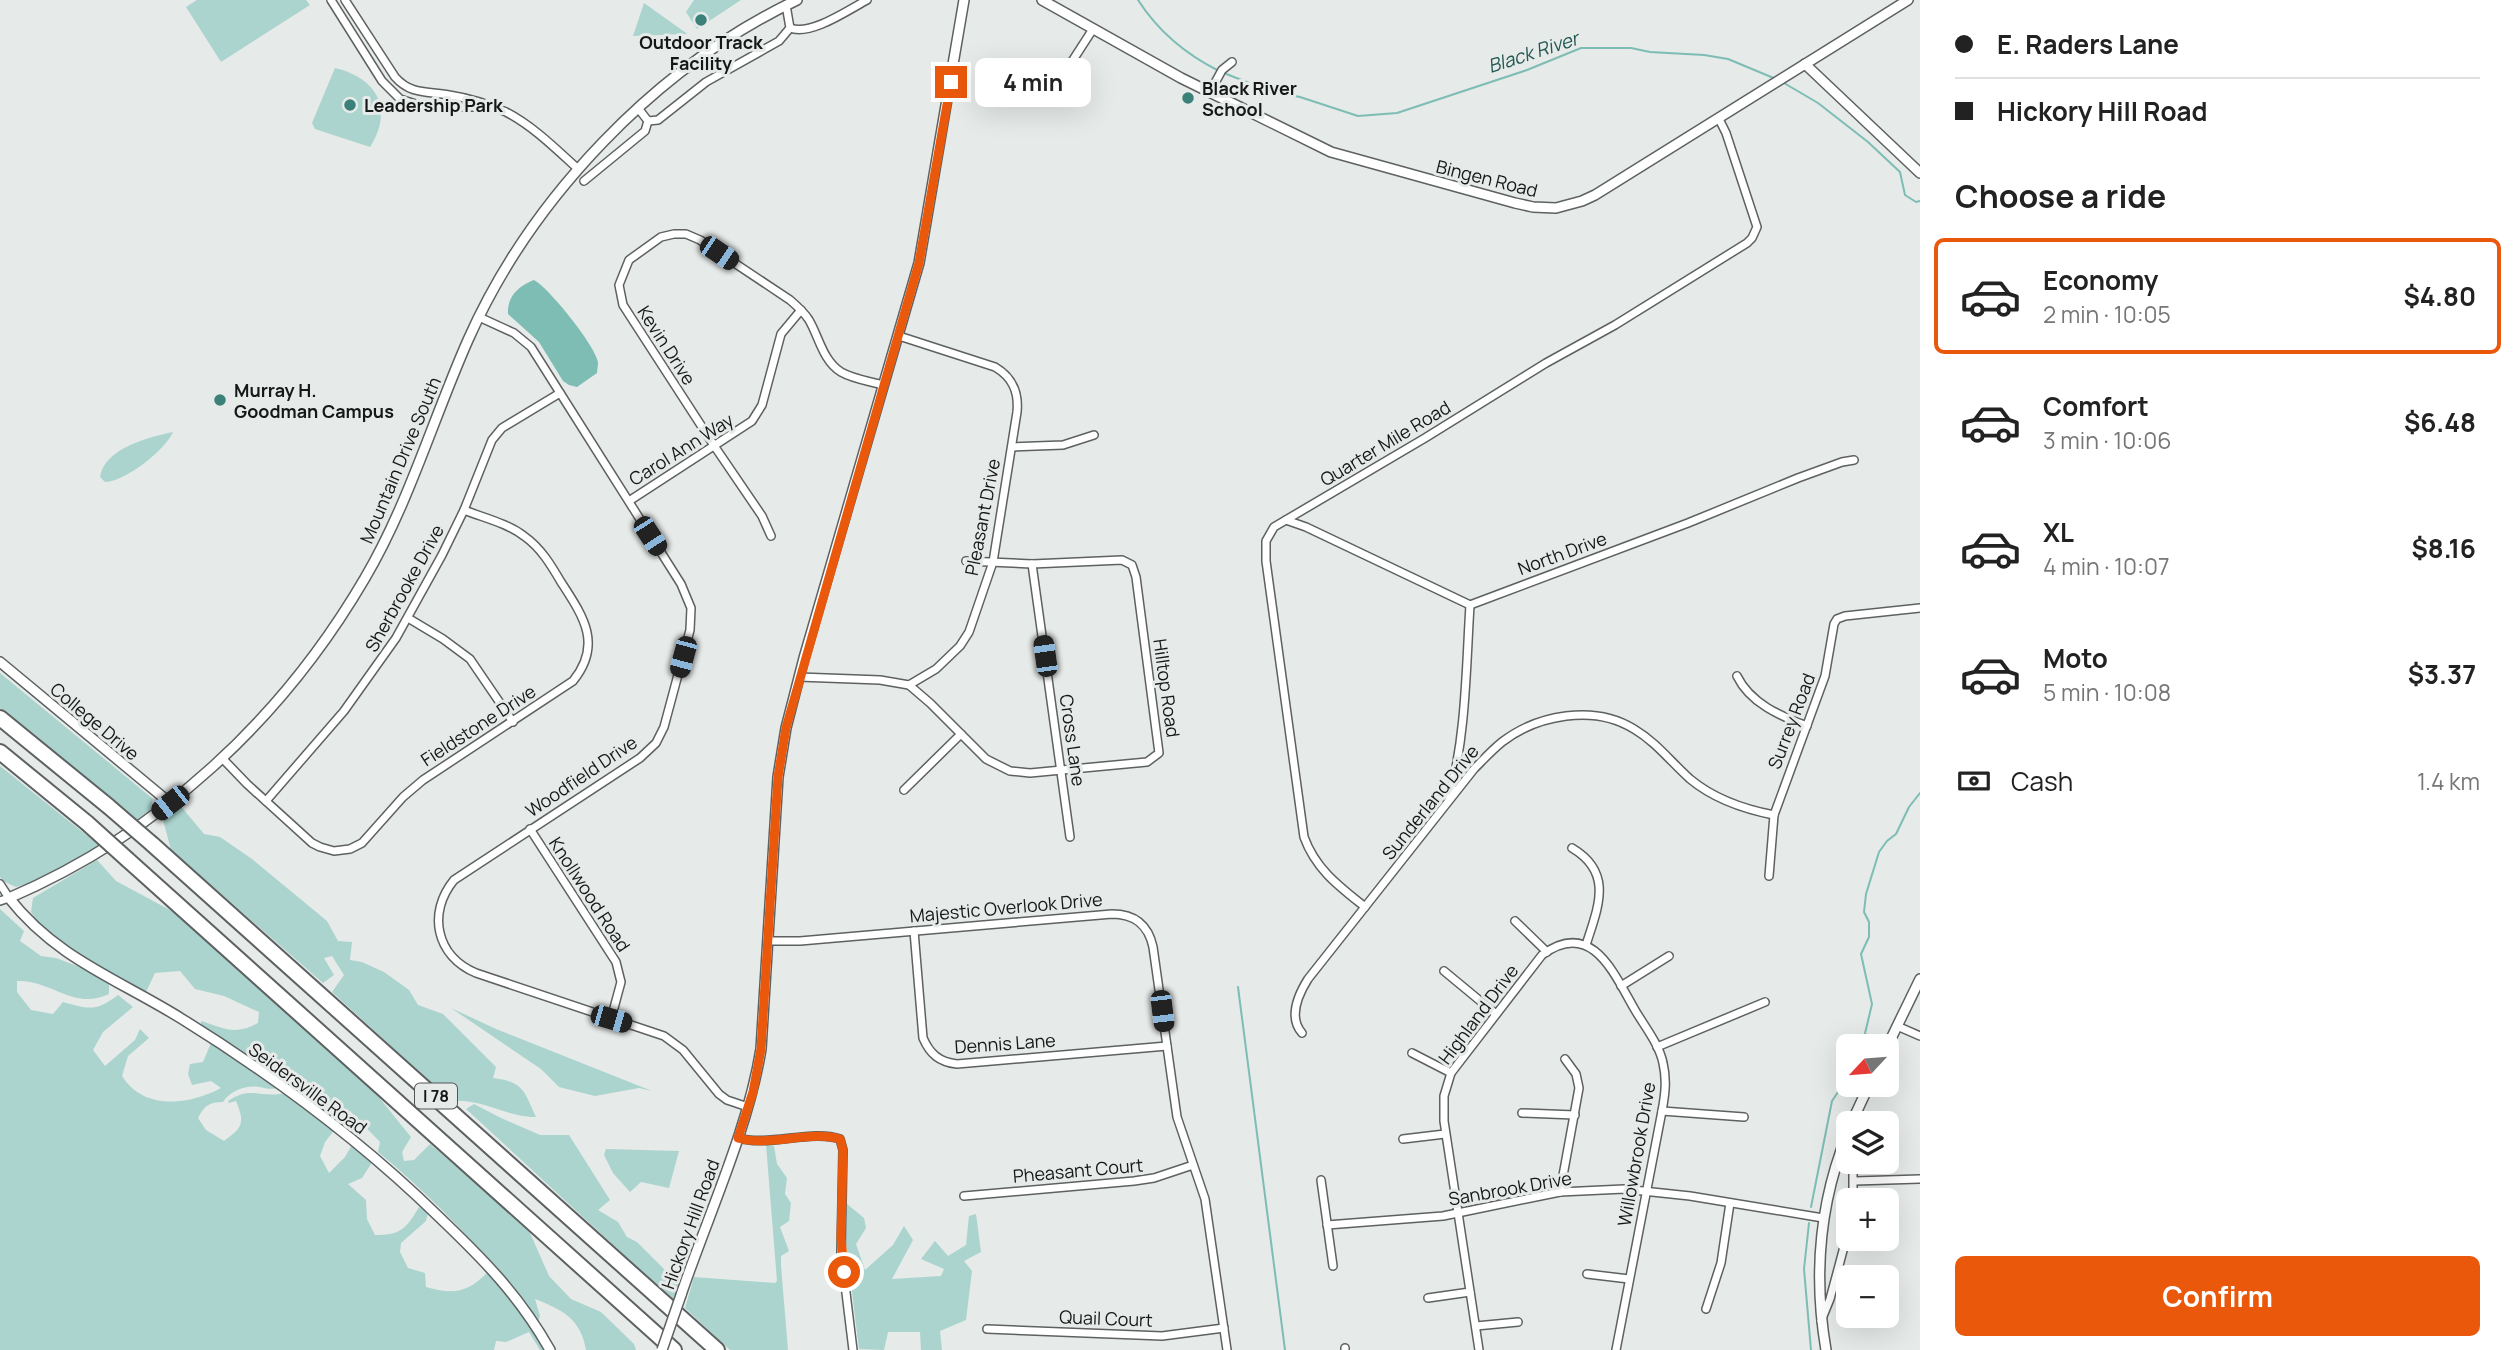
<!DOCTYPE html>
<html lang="en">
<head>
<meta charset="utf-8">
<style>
	body { margin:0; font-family:Manrope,sans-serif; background:#f2f2f2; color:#222; height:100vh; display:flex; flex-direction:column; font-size:26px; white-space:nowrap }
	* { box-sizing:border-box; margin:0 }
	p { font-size:23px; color:#767676 }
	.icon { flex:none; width:38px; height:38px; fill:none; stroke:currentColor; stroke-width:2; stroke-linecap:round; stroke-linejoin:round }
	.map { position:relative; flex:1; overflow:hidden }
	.side { display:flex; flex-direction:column; background:#fff; width:595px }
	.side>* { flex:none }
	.banner { display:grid; align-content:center; height:154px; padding:0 35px; background:#fff }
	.needle { width:46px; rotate:244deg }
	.controls { position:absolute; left:1836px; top:1034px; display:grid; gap:14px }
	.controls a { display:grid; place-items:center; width:63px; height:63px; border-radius:10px; background:#fff; box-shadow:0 7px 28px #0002; font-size:35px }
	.end { position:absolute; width:32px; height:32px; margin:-16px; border:9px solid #ea580c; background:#fff; box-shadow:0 0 0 4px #fff }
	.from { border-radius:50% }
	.bubble { position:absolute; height:49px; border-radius:10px; background:#fff; box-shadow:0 7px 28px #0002; font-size:23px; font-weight:700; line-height:49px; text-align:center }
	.car { position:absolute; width:21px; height:42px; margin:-21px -10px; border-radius:9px; box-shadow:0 0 5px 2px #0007; background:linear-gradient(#222 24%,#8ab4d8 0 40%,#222 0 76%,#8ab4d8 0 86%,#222 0) }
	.banner b { display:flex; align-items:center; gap:24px; height:66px; font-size:26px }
	.banner b+b { border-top:2px solid #e0e0e0 }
	.banner i { width:18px; height:18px; background:#222 }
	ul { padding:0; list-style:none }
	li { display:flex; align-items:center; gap:21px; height:116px; margin:0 14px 10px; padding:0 21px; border:4px solid transparent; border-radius:10px }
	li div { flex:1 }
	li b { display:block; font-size:26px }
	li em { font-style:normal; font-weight:700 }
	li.selected { border-color:#ea580c }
	li>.icon { width:63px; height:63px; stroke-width:1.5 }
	h2 { padding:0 35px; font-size:32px; line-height:84px }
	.pay { display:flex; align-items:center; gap:18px; height:77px; padding:0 35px; font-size:26px }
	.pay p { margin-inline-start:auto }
	.action { display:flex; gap:14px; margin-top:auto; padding:14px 35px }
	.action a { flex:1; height:80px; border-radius:10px; background:#ea580c; color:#fff; font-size:28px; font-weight:700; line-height:80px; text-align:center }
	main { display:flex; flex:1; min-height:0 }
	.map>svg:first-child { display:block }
	.green { fill:#abd4ce }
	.water { fill:#7dbdb4 }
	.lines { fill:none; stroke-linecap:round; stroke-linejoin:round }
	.stream { stroke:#7dbdb4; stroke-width:2 }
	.minor-casing { stroke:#5e6161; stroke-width:10 }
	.tertiary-casing { stroke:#5e6161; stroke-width:12 }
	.motorway-casing { stroke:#5e6161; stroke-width:18 }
	.minor { stroke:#fff; stroke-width:7 }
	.tertiary { stroke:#fff; stroke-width:9 }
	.motorway { stroke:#fff; stroke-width:14 }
	.tertiary-bridge-casing { stroke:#5e6161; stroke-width:12; stroke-linecap:butt }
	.motorway-bridge-casing { stroke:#5e6161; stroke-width:18; stroke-linecap:butt }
	.tertiary-bridge { stroke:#fff; stroke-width:9 }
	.motorway-bridge { stroke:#fff; stroke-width:14 }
	.route { stroke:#ea580c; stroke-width:9 }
	.poi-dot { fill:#3b8179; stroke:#e6eae9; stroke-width:2.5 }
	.labels { text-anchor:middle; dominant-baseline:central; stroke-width:6; stroke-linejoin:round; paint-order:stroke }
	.shield { fill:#e6eae9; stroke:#545656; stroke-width:2 }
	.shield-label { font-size:16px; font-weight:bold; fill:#161717 }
	.poi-label { font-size:18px; font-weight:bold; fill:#161717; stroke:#e6eae9; text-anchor:start }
	.street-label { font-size:18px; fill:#161717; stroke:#e6eae9 }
	.water-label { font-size:19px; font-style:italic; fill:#225852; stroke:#e6eae9 }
</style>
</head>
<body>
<main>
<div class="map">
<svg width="1920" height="1350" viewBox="0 0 1920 1350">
	<rect width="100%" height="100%" fill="#e6eae9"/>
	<g class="green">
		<polygon points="197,0 306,0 310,5 221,62 186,7"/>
		<polygon points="694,0 741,0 697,29 686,12"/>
		<polygon points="644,3 686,33 687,34 633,36"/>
		<path d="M335,68c42,10 59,41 35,79l-55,-18 -3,-6z"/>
		<path d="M173,432c-7,17 -48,50 -68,50l-5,-5c4,-29 50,-40 73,-45z"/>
		<polygon points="0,673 153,799 150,810 136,820 0,708"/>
		<polygon points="0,766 100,846 34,882 16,887 3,881 0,877"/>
		<path d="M179,804l25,30 16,3 32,22 75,62 11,20 14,1 -2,18 12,2 22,10 25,18 9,15 25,9 53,53 -3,11c31,4 31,13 43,39 -31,0 -51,-18 -85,-16l-119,-109 12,-17 -12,-19 -8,2 10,17 -11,8 -152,-133 -9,-34z"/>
		<path d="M97,860l19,21 65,35 192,174 38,47 -9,15 2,9 10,-1 16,-16 97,82 22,50 22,23 30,13 33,32 2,6h-50c-5,-31 -23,-40 -51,-51l5,17 -2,6c-46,-62 -100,-121 -160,-170l2,-10 -30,-31 -13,3 -136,-89v-4c23,7 34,15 57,2l1,-11 -35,-16 -29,-7 -15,-18 -25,2 -9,19c-40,-24 -89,-39 -115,-80l2,-14z"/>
		<path d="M0,909l24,22 -4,10 21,15 15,2 24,9 29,17v10c-35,17 -59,-15 -92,-13v11l14,18 22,4 10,-12c26,7 33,10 55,-7l15,12 -30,25 -10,18 12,16 30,-26 5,-11 9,9 -21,18 -6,20c22,35 67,29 99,12l-10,-7 -19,4 -4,-11 2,-10 13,-2 8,-19 66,45c-8,2 -10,0 -18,-1 -13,-2 -29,4 -36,15 -14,0 -19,4 -25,16l8,12 18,11c19,-14 21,-18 12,-40l-7,2 -1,-2c24,-16 32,-2 57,-8l51,35 -11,14 -5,14 9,17 16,-16 8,-14 20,18 -11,17 -14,6 18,16 1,19 8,16c26,0 31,-6 44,-28l9,5 -2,9 -25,22 -1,9 8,16 17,5 1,14c28,8 41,6 62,-15l12,11 46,67h-6l-11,-18 -23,10 -10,-1 -2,9h-494z"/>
		<polygon points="451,1008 496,1029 652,1091 639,1088 595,1096 559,1087 541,1069"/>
		<polygon points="474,1104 501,1118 540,1135 569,1135 610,1200 598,1210 618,1222 627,1237 637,1242 680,1285 674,1301 466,1109"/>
		<polygon points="766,1145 774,1146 777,1164 787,1178 785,1194 791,1203 789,1221 780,1227 789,1251 781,1256 781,1266 788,1350 730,1350 685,1308 694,1277 775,1283 777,1281"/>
		<polygon points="606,1149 679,1151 669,1188 641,1182 630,1192 613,1173 604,1155"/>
		<polygon points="847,1204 864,1218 866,1228 856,1244 865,1270 893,1245 904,1226 913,1240 892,1279 941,1276 944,1269 921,1259 935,1241 948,1256 966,1245 969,1216 976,1214 981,1252 964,1261 972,1271 966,1320 940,1331 942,1350 921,1350 920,1332 888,1332 884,1350 859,1349 846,1243"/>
	</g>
	<path class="water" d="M534,280c15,8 61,65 64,82 0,4 -1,8 -1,11l-20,14 -8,-2 -6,-4 -24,-39 -31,-28c-1,-18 11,-28 26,-34z"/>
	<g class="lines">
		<g class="stream">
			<path d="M1138,0c20,31 49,55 81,71"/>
			<polyline points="1224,73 1269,91 1300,97 1358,116 1397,113 1527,70 1581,48 1631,48 1650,52 1704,55 1728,59 1776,79"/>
			<polyline points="1784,83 1818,103 1868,142 1900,172 1905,195 1916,202 1920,201"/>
			<polyline points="1238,987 1285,1350"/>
			<polyline points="1862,1046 1872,1004 1861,954 1869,937 1869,922 1864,912 1866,894 1879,852 1887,841 1896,834 1909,807 1920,793"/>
			<polyline points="1811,1207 1832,1101 1848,1077"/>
			<polyline points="1809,1223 1804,1269 1811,1350"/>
		</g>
		<defs>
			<g id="minor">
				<polyline points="331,0 382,81 400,99 425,107 482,107"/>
				<path d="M345,0l50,77c16,18 32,14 54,18 19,3 39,9 57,17 27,14 50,37 72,57"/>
				<path d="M790,28c21,8 58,-18 77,-28"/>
				<polyline points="1028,91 1071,63 1093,29"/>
				<polyline points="1210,92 1222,70 1232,62"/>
				<polyline points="638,108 648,121 658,120 706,82 779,41 790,28 786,5"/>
				<polyline points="584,181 645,131 648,121"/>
				<path d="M479,317l35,16 17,14 150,237 10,24 -1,22 -26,97 -8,16 -16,15 -186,122c-27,33 -18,76 22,93l188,63 19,14 36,44 8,6 21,7"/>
				<polyline points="1012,447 1063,445 1094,435"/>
				<polyline points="629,501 752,421 762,405 781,334 801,310"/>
				<polyline points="1286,520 1306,527 1470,605 1688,523 1798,478 1842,462 1854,460"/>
				<path d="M771,536l-9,-20 -47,-69 -92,-142 -4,-20 10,-25 32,-23 13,-3h12l14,6 90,60c7,6 14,12 19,20 10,17 14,41 32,52 12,7 28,9 42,13"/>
				<polyline points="1032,564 1070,837"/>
				<polyline points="408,618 443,639 470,659 513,722"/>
				<path d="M1737,676c13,27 43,40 70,50"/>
				<path d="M799,677l81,3 29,5 27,-16 24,-23 9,-14 24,-70 24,-150c2,-21 -5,-35 -22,-45l-96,-31"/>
				<polyline points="909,685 930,703 986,759 1010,771 1030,773 1147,762 1159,753 1136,577 1132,565 1122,560 1032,564 966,561"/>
				<path d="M223,759l24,25 65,59 8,4 14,4 16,-2 12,-6 41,-46 20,-17 150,-99c30,-37 10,-65 -12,-99 -10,-17 -20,-34 -37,-46 -17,-13 -40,-18 -60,-26"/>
				<polyline points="904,790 961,734"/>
				<path d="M1449,798c17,-62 17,-129 21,-193"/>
				<polyline points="266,801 344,711 396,638 442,555 464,510 492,440 502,428 560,393"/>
				<polyline points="530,829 616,962 621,982 611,1019"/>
				<path d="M1572,848c42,25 26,59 14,97"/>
				<polyline points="1769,876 1774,815 1825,676 1834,624 1837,619 1845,616 1920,608"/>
				<polyline points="0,884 9,898 0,901"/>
				<path d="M1365,907c-25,-20 -49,-37 -61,-70l-38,-276v-20l8,-14 151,-89 121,-75 69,-38 132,-82 5,-5 5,-11 -31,-94 -7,-14"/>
				<polyline points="1515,921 1547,952"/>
				<path d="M914,931l9,107c7,16 16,24 34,26l210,-18"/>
				<path d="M768,941h32l312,-27c22,0 36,10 41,33l24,170 28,82 22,151"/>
				<polyline points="1444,971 1496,1014"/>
				<polyline points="1621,986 1669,956"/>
				<polyline points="1897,1026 1920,1036"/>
				<path d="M1302,1033c-14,-16 -4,-38 6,-54l166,-210c9,-9 18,-19 28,-27 35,-27 92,-38 132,-13 22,13 37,33 56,50 24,20 53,30 84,36"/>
				<polyline points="1657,1047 1765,1002"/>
				<polyline points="1412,1053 1451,1073"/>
				<polyline points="1662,1111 1744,1117"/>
				<polyline points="1522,1113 1575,1115"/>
				<path d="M738,1138c31,9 74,-9 102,1l3,11 -2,102 12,98"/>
				<polyline points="1403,1139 1445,1134"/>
				<polyline points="1853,1162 1853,1200"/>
				<polyline points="1321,1180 1333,1266"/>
				<polyline points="1855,1181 1920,1179"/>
				<polyline points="1560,1192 1579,1088 1576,1074 1565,1059"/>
				<polyline points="964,1196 1134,1181 1154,1178 1193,1165"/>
				<polyline points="1327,1225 1443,1216 1560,1192 1624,1189 1690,1196 1823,1218"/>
				<polyline points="1587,1274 1629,1279"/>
				<polyline points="1428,1298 1470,1292"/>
				<polyline points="1706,1309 1721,1263 1730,1203"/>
				<polyline points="1821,1321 1830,1299 1848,1232"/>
				<polyline points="1476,1326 1518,1322"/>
				<polyline points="987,1329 1162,1336 1224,1328"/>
				<polyline points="1345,1348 1345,1350"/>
				<path d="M1479,1350l-35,-229v-25l7,-23 91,-118c50,-37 72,19 93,55 10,17 24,34 28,53 4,17 2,32 -1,48l-46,239"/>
			</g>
			<g id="tertiary">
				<polyline points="1042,0 1181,78 1331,152 1515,203 1533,207 1556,208 1582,201 1595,195 1908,0"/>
				<polyline points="1805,64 1920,173"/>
				<polyline points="0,662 170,803"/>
				<polyline points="1886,1049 1920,979"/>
				<polyline points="1851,1124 1869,1085"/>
				<path d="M681,1295c27,-80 67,-165 80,-246l17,-272 8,-49 18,-70 115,-395 45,-263"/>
				<path d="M550,1350c-31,-55 -67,-91 -112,-134 -78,-76 -164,-140 -256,-197 -64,-40 -125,-60 -173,-121 151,-65 273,-178 356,-320 44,-75 68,-159 103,-238 63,-142 188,-273 329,-340"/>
				<path d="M1826,1350c-13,-76 -7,-147 22,-218"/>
			</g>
			<g id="motorway">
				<polyline points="0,718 108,806"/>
				<polyline points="0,752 87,823"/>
				<polyline points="152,844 717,1350"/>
				<polyline points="128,860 674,1350"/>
			</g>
		</defs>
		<use href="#minor" class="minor-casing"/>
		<use href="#tertiary" class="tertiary-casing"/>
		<use href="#motorway" class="motorway-casing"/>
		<use href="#minor" class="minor"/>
		<use href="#tertiary" class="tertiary"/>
		<use href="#motorway" class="motorway"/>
		<defs>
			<polyline id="tertiary-bridge" points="662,1350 681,1295"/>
			<g id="motorway-bridge">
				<polyline points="108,806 152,844"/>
				<polyline points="87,823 128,860"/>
			</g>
		</defs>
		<use href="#tertiary-bridge" class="tertiary-bridge-casing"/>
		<use href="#motorway-bridge" class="motorway-bridge-casing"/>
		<use href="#tertiary-bridge" class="tertiary-bridge"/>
		<use href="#motorway-bridge" class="motorway-bridge"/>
	</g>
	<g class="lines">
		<path class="route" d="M844,1272l-3,-35 2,-87 -3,-11c-29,-9 -71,8 -102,-1l15,-46 8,-43 17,-272 8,-49 133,-465 32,-181"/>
	</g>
	<g class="poi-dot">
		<circle cx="701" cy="20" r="7"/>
		<circle cx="1188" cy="98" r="7"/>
		<circle cx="350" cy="105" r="7"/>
		<circle cx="220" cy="400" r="7"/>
	</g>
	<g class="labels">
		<rect class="shield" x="415" y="1083.5" width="42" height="25" rx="5"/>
		<g class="shield-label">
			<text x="436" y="1096">I 78</text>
		</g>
		<g class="poi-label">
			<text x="701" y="42" text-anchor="middle">Outdoor Track<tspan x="701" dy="21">Facility</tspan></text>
			<text x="1202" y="88">Black River<tspan x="1202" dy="21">School</tspan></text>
			<text x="364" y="105">Leadership Park</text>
			<text x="234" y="390">Murray H.<tspan x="234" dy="21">Goodman Campus</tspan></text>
		</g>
		<g class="street-label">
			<text transform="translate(1487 178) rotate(14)">Bingen Road</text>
			<text transform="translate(667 345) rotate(57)">Kevin Drive</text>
			<text transform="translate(1385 443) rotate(-31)">Quarter Mile Road</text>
			<text transform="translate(681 449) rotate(-32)">Carol Ann Way</text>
			<text transform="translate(400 460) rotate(-67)">Mountain Drive South</text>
			<text transform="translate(982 517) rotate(-79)">Pleasant Drive</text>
			<text transform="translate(1562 553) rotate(-20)">North Drive</text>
			<text transform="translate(404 588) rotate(-61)">Sherbrooke Drive</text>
			<text transform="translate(1167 688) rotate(82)">Hilltop Road</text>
			<text transform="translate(95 721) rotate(40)">College Drive</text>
			<text transform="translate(1791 721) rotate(-69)">Surrey Road</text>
			<text transform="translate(478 725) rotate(-33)">Fieldstone Drive</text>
			<text transform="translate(1073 740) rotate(82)">Cross Lane</text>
			<text transform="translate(581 776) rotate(-34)">Woodfield Drive</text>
			<text transform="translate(1430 802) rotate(-51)">Sunderland Drive</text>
			<text transform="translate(590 894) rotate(57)">Knollwood Road</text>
			<text transform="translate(1006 907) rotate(-5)">Majestic Overlook Drive</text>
			<text transform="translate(1478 1014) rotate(-53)">Highland Drive</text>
			<text transform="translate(1005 1043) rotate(-4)">Dennis Lane</text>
			<text transform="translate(308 1088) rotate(36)">Seidersville Road</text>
			<text transform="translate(1636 1154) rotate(-80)">Willowbrook Drive</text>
			<text transform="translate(1078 1170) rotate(-5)">Pheasant Court</text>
			<text transform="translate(1510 1188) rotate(-10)">Sanbrook Drive</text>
			<text transform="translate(690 1224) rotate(-70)">Hickory Hill Road</text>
			<text transform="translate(1106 1318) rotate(2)">Quail Court</text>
		</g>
		<g class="water-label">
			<text transform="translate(1533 52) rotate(-18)">Black River</text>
		</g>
	</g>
</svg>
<div class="controls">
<a><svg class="needle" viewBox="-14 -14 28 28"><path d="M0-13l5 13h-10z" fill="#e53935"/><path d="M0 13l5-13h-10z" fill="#767676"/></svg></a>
<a><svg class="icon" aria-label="layers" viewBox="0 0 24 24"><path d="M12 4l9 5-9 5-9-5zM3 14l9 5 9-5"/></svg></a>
<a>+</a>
<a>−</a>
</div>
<i class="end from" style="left:844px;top:1272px"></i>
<i class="end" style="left:951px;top:82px"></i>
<div class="bubble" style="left:975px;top:58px;width:116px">4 min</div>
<i class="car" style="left:719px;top:253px;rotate:124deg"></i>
<i class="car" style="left:650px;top:536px;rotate:147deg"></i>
<i class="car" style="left:1045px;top:656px;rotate:352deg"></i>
<i class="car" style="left:683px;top:657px;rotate:195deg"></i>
<i class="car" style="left:170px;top:803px;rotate:232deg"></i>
<i class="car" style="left:1162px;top:1011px;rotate:173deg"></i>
<i class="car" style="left:611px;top:1019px;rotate:106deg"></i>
</div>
<section class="side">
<div class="banner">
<b><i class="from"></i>E. Raders Lane</b>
<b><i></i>Hickory Hill Road</b>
</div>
<h2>Choose a ride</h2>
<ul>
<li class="selected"><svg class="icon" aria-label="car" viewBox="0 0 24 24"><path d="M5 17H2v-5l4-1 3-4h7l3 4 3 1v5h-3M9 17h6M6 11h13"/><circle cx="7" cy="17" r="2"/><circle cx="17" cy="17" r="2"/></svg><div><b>Economy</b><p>2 min · 10:05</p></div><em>$4.80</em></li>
<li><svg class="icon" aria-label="car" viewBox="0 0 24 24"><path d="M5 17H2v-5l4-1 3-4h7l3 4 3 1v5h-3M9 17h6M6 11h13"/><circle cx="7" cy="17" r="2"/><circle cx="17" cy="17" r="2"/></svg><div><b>Comfort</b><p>3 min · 10:06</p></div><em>$6.48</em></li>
<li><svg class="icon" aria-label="car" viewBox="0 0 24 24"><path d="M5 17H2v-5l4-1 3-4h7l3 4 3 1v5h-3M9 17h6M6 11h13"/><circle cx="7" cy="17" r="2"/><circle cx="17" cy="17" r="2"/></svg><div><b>XL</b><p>4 min · 10:07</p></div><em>$8.16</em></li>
<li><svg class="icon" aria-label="car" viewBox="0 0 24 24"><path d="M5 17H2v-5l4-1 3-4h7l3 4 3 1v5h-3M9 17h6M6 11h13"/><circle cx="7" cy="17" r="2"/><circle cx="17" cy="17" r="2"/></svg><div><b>Moto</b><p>5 min · 10:08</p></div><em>$3.37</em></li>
</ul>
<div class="pay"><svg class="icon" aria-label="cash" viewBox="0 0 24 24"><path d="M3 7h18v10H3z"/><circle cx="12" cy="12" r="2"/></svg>Cash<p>1.4 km</p></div>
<div class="action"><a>Confirm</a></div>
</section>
</main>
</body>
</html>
